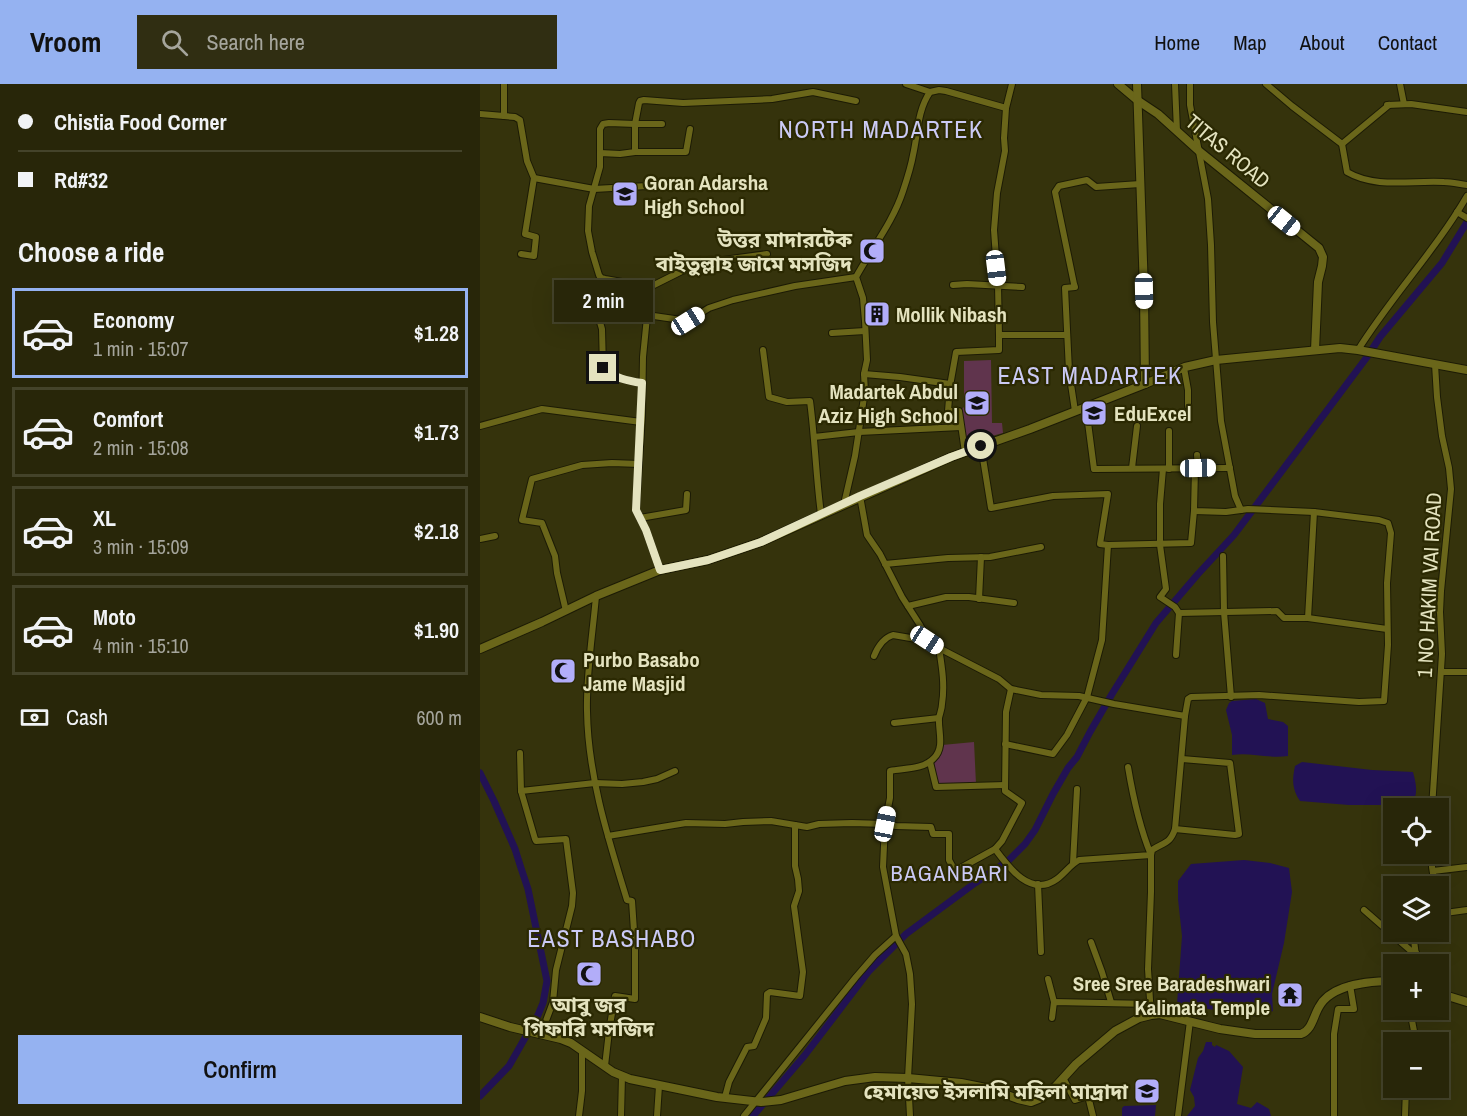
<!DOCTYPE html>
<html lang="en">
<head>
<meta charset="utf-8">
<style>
	body { margin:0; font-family:"Archivo Narrow","Noto Sans Bengali",sans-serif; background:#302e12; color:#f1f3f6; height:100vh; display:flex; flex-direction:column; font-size:22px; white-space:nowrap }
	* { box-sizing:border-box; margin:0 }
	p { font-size:20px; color:#a5a59c }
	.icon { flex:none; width:33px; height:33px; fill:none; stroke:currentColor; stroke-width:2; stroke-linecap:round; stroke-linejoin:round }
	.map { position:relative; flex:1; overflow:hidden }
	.panel { display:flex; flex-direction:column; background:#282609; width:480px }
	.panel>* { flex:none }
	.hud { display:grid; align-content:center; height:132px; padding:0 18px; background:#282609 }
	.tools { position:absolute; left:903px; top:714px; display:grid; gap:12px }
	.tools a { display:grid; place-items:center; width:66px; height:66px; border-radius:0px; background:#282609; box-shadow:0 6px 24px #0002,0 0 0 2px #44432a; font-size:30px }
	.end { position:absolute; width:27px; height:27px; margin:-14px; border:8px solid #e4e3bf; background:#111; box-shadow:0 0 0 3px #111 }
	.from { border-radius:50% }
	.bubble { position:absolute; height:42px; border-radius:0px; background:#282609; box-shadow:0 6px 24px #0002,0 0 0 2px #44432a; font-size:20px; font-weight:600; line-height:42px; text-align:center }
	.car { position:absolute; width:18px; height:36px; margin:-18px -9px; border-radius:8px; box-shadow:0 0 4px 2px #0007; background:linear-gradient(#fff 24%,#345 0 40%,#fff 0 76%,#345 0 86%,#fff 0) }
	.hud b { display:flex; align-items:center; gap:21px; height:57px; font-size:22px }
	.hud b+b { border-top:2px solid #44432a }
	.hud i { width:15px; height:15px; background:#f1f3f6 }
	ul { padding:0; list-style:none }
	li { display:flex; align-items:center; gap:18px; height:90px; margin:0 12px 9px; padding:0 6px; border:3px solid #44432a; border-radius:0px }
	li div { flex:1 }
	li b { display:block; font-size:22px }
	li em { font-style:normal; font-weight:600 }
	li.on { border-color:#95b2f1 }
	li>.icon { width:54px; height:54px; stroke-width:1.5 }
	h2 { padding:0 18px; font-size:27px; line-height:72px }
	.pay { display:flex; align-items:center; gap:15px; height:66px; padding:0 18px; font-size:22px }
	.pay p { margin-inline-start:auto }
	.action { display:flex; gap:12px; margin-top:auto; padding:12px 18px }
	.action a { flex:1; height:69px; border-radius:0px; background:#95b2f1; color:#111; font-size:24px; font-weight:600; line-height:69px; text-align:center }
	header { display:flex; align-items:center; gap:36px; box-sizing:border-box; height:84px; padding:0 30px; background:#95b2f1; color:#111 }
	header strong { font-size:28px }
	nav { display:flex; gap:33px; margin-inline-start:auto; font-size:21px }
	.search { width:420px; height:54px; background:#302e12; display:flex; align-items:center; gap:15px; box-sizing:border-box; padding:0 21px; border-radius:0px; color:#a5a59c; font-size:22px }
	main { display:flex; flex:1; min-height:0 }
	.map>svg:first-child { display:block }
	.green { fill:#60344d }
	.water { fill:#221254 }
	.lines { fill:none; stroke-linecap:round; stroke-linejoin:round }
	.canal { stroke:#221254; stroke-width:7 }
	.minor-casing { stroke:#1c1b05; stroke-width:8 }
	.tertiary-casing { stroke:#1c1b05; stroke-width:10 }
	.minor { stroke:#6a661a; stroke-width:6 }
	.tertiary { stroke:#6a661a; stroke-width:8 }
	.route { stroke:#e4e3bf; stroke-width:8 }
	.labels { text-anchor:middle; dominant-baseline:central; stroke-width:4.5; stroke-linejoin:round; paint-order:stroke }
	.street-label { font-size:21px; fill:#e4e3bf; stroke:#2b2902 }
	.poi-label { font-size:21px; font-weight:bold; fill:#e4e3bf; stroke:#2b2902; text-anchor:start }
	.neighbourhood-label { font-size:22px; letter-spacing:1.5px; fill:#cbcaf5; stroke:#2b2902 }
	.quarter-label { font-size:24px; letter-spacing:1.5px; fill:#cbcaf5; stroke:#2b2902 }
</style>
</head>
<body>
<header>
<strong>Vroom</strong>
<div class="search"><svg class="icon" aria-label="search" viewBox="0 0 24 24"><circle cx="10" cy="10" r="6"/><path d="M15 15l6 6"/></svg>Search here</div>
<nav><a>Home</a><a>Map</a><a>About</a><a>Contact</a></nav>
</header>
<main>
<section class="panel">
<div class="hud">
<b><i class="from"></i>Chistia Food Corner</b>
<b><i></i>Rd#32</b>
</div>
<h2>Choose a ride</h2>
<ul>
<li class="on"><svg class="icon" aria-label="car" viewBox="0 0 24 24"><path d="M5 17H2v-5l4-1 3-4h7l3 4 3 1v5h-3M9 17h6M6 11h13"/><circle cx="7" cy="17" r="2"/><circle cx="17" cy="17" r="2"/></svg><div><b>Economy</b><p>1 min · 15:07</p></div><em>$1.28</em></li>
<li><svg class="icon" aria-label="car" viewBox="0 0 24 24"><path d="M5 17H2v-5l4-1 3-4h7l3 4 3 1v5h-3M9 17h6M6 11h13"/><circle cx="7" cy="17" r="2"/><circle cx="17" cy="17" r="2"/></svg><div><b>Comfort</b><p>2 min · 15:08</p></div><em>$1.73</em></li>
<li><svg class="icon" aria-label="car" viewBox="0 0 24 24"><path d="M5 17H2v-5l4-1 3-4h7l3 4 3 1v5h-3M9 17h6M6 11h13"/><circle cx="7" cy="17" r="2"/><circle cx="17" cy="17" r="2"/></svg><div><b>XL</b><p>3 min · 15:09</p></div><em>$2.18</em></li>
<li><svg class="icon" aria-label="car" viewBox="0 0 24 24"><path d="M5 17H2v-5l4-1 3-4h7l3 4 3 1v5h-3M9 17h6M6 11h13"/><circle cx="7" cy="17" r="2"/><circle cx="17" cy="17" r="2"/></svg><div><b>Moto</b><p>4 min · 15:10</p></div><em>$1.90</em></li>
</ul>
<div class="pay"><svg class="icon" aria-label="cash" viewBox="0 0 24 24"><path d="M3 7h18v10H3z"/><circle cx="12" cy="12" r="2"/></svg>Cash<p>600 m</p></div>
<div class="action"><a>Confirm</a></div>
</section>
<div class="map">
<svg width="987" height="1032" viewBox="0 0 987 1032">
	<rect width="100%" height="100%" fill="#35330c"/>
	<g class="green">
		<polygon points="511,276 512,339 522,339 523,349 486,359 481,326 484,323 484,277"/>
		<polygon points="494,658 496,700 458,701 454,679 461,671 462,661"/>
	</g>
	<g class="water">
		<path d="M776,615l9,4 3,16 15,3 5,4v30c-19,3 -38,-4 -56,-1v-20l-6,-25 3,-7 3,-2z"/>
		<path d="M822,678l70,8 41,2c3,11 6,23 -2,33h-62l-49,-4c-8,-12 -8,-21 -5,-35z"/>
		<polygon points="764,776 790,779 809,784 812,808 804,859 792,910 793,927 778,933 697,920 702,852 698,815 698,797 711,780"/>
		<polygon points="726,958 732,958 732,961 735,963 736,961 749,967 763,983 757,1020 771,1024 777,1018 789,1025 791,1032 707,1032 715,1022 714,1013 710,1006 718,974 723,967"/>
		<polygon points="676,1021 675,1032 642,1032 642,1024 644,1022"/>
	</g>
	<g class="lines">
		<g class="canal">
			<polyline points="0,689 14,717 35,765 41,784 48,805 67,897 63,919 58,931 29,982 0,1012"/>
			<polyline points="273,1032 325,971 389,887 426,850 495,799 528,777 545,760 555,746 573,710 588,684 597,673 610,648 632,610 676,539 718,490 754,451 887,273 900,253 962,179 987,138"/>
		</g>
		<defs>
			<g id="minor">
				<polyline points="426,0 450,8"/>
				<polyline points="695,0 697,47"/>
				<polyline points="710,0 710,21 728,115 731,161 733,238 741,337 755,412 761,426"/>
				<polyline points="786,0 812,22 862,60 909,21"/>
				<polyline points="920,0 924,20"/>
				<polyline points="907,21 931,20 987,28"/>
				<polyline points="526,24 532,0"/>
				<polyline points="0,30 35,33 40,36 47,77 54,94 45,150 56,153 54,172 41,170"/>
				<polyline points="24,32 24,0"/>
				<path d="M862,60l5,28c29,17 65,8 97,10 8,0 15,2 23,3"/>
				<polyline points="155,68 206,68 210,45"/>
				<polyline points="120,69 120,45 123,40 129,39 155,40 182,40"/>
				<polyline points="54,94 114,105 167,102 188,103"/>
				<polyline points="977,128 987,134"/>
				<path d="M121,194l-5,5v26l6,20 1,39c11,10 25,13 39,15"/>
				<polyline points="473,201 487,200 542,203"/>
				<polyline points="170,203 212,182 236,177 287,170"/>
				<polyline points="167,231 208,237 229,224 253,216 315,202 376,193"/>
				<polyline points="352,249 385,247"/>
				<path d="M283,266l6,47 18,5 23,-1c5,38 6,76 11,113"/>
				<path d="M878,266c33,-53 77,-99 109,-154"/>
				<polyline points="704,284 708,306 708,322"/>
				<polyline points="384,290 420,293 470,300"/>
				<polyline points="606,323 614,385 750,384"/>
				<polyline points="595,327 589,287 585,204 595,203 594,200 575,108 579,102 607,96 616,103 660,100"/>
				<polyline points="0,342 62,325 161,338"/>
				<polyline points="334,353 379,348 481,343"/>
				<polyline points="501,362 511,424 573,412 628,410 620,460 628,461 622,556 607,613 587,651 573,670 525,660"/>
				<polyline points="485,368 479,327 468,327 470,302 476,268 519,266 519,251 587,251"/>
				<polyline points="717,371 718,385"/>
				<polyline points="652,384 657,342"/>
				<polyline points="683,385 680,420 680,461 686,505 680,513 695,523 699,529 797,527 804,534 828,534 907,545"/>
				<polyline points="689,385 689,347"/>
				<polyline points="380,412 387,451 400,470 422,513 440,541 448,557 459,564 519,595 531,605 561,611 599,612 634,620 705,632 708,615 711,613 779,611 879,618 904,617 908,561 907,499 911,449 908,439 899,436 834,428 768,425 746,428 714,427 715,385"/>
				<path d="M364,420l11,-48 10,-65 -1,-17 3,-14 -2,-39 -2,-23 -7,-21c16,-29 37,-55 47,-86 4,-12 8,-24 10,-36 5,-21 4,-44 17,-63l9,-2 7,1 60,17 -2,30 1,13 -8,42 -3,37 4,55 1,50"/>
				<polyline points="160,434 206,426 207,410"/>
				<polyline points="0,455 15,452"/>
				<polyline points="628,461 711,459 714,427"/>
				<polyline points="743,472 744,528 751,613"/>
				<polyline points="405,480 468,474 510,473 561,463"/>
				<polyline points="180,486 166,446 156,426 162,331 163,273 170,203 125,195 121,194 119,191 112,168 108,147 109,122 120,83 120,69 140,70 155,68 155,40 159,19 160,17 164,16 203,19 273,16 292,15 333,8 376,17"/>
				<path d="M116,512c-3,36 -10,78 -9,115 1,65 21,127 40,189l5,1 3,45v53l-20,-3 -6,35 -4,35"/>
				<polyline points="499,515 501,473"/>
				<polyline points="428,522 466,513 489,513 534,519"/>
				<polyline points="86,527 77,489 75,472 62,439 42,436 52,395 102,381 132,379 159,380"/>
				<polyline points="828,534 834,428"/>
				<polyline points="696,571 699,529"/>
				<path d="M394,572c4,-10 9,-18 19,-21l35,6"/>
				<polyline points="961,588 987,588"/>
				<polyline points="414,639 459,634"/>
				<polyline points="40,669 41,707 55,755 56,757 86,755 93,809 92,822 76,886 73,918 61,950"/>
				<polyline points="450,678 456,703 525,701"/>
				<polyline points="41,707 115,699 142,700 163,698 177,695 195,687"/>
				<polyline points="952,724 962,570 960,528 961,507 971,405 969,384 962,352 957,313 955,280"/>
				<polyline points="695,745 755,751 759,750 750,679 702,675"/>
				<path d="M128,752l78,-13 39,1 18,-2 28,-1 36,6 12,-3 33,-1 33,1 11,2 35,1 2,7h16v26l6,11 40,-22c14,19 36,49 62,30 8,-6 13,-14 22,-19l72,-5c-12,-29 -18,-58 -23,-88"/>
				<polyline points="515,765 522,757 542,719 525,707 526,628 531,605"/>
				<polyline points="952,770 952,783 955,802"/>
				<polyline points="593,779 597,705"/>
				<polyline points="953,787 987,783"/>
				<polyline points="558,800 561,868"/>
				<polyline points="884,826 930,866 936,869"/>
				<polyline points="958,830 987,826"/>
				<polyline points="933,848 937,880"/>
				<polyline points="611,858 622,888 631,918"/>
				<polyline points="568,895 574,918"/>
				<polyline points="930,926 934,947 932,958"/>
				<path d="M671,931l-3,-46 3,-77v-37l1,-5c12,-8 18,-6 23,-21l10,-113"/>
				<polyline points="572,934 574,918 670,920"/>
				<polyline points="583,994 595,1016 608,1012 613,1032"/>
				<polyline points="245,1013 249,998 267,963 274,962 286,934 287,910 290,908 320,912 323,888 314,822 319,807 318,795 315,782 315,741"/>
				<polyline points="99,1032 102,1007 102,967"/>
				<polyline points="141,1032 142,992"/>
				<polyline points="177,1032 179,1002"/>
				<polyline points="264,1032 376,893 395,871 416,852"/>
				<path d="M430,1032l-2,-38 4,-74 -2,-30 -4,-20 -10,-18 -13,-69 2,-43 5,-26v-27c14,-3 33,-1 44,-13 11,-11 4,-27 5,-40 1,-5 3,-9 3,-14 3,-19 0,-37 -3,-56"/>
				<polyline points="698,1032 710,937"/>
				<polyline points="854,1032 854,950 858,925 874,925 870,901"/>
				<polyline points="925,1032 926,1004"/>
			</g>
			<g id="tertiary">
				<polyline points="638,0 657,16 678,30 719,67 839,164 843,173 842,182 838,198 835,266"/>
				<polyline points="657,0 664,207 665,300"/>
				<polyline points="0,565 62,538 116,512 180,486 228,476 281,458 471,373 550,345 665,300 705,283 736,276 860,264 878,266 987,286"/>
				<polyline points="958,909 987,918"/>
				<path d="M0,933l30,10 51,12 10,4 42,29 17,7 87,18 44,5 20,-2 64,-19 30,-4 33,1 53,5 30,6 27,10 13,3 10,-4 15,-12 20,-22 39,-33 24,-13 12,-3 9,-1 60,15 35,5h46c11,-4 12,-17 18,-27 12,-23 52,-26 75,-26"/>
			</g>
		</defs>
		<use href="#minor" class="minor-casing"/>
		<use href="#tertiary" class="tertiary-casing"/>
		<use href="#minor" class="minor"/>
		<use href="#tertiary" class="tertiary"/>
	</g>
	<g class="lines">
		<path class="route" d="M123,284c11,10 25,13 39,15l-6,127 10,20 14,40 48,-10 53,-18 99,-46 91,-39 30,-11"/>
	</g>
	<defs>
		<symbol id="school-square" viewBox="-11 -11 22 22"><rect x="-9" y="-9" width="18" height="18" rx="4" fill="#b2adf9" stroke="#2b2902"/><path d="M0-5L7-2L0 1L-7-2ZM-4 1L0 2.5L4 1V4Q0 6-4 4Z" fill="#111"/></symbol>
		<symbol id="mosque-square" viewBox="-11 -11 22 22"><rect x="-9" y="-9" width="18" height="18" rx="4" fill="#b2adf9" stroke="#2b2902"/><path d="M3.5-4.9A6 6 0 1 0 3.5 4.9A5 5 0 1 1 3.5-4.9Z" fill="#111"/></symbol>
		<symbol id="building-square" viewBox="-11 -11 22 22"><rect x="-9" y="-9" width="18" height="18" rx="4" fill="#b2adf9" stroke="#2b2902"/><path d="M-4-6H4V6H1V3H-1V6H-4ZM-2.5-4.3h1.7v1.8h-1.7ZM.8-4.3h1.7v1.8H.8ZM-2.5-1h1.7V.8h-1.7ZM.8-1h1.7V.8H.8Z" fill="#111"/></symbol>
		<symbol id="temple-square" viewBox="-11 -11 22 22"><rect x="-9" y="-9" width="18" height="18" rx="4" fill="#b2adf9" stroke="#2b2902"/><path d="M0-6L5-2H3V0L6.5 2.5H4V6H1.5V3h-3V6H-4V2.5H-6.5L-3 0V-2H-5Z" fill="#111"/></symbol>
	</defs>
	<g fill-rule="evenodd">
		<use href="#school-square" x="130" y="95" width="30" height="30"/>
		<use href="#mosque-square" x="377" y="152" width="30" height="30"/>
		<use href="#building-square" x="382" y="215" width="30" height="30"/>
		<use href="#school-square" x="482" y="304" width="30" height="30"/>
		<use href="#school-square" x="599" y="314" width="30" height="30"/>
		<use href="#mosque-square" x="68" y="572" width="30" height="30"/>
		<use href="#mosque-square" x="94" y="875" width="30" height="30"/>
		<use href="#temple-square" x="795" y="896" width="30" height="30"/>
		<use href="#school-square" x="652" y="992" width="30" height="30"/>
	</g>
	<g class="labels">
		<g class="street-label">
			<text transform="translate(748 67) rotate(40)">TITAS ROAD</text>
			<text transform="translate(949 501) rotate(-87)">1 NO HAKIM VAI ROAD</text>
		</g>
		<g class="poi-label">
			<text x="164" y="98">Goran Adarsha<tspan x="164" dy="24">High School</tspan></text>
			<text x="372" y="155" text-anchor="end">উত্তর মাদারটেক<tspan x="372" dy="24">বাইতুল্লাহ জামে মসজিদ</tspan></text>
			<text x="416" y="230">Mollik Nibash</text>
			<text x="478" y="307" text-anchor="end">Madartek Abdul<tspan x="478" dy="24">Aziz High School</tspan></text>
			<text x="634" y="329">EduExcel</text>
			<text x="103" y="575">Purbo Basabo<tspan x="103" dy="24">Jame Masjid</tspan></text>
			<text x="790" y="899" text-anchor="end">Sree Sree Baradeshwari<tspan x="790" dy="24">Kalimata Temple</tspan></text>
			<text x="109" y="920" text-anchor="middle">আবু জর<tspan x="109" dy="24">গিফারি মসজিদ</tspan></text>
			<text x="648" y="1007" text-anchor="end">হেমায়েত ইসলামি মহিলা মাদ্রাদা</text>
		</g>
		<g class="neighbourhood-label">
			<text x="470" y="789">BAGANBARI</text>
		</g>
		<g class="quarter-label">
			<text x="401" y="45">NORTH MADARTEK</text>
			<text x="610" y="291">EAST MADARTEK</text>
			<text x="132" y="854">EAST BASHABO</text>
		</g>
	</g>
</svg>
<div class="tools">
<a><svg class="icon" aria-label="locate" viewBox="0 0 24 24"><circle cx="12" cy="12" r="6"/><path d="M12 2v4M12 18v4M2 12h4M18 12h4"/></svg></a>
<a><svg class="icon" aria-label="layers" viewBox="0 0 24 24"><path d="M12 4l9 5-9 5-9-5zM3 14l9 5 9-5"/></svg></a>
<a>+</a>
<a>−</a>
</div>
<i class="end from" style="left:501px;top:362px"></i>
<i class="end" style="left:123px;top:284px"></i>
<div class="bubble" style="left:74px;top:196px;width:99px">2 min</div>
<i class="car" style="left:804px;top:137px;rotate:129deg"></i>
<i class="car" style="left:516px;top:184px;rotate:173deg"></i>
<i class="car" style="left:664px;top:207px;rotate:179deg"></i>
<i class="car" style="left:208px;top:237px;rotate:58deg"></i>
<i class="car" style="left:718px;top:384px;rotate:89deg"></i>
<i class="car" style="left:447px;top:556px;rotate:123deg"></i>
<i class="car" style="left:405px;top:740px;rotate:11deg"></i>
</div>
</main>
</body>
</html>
